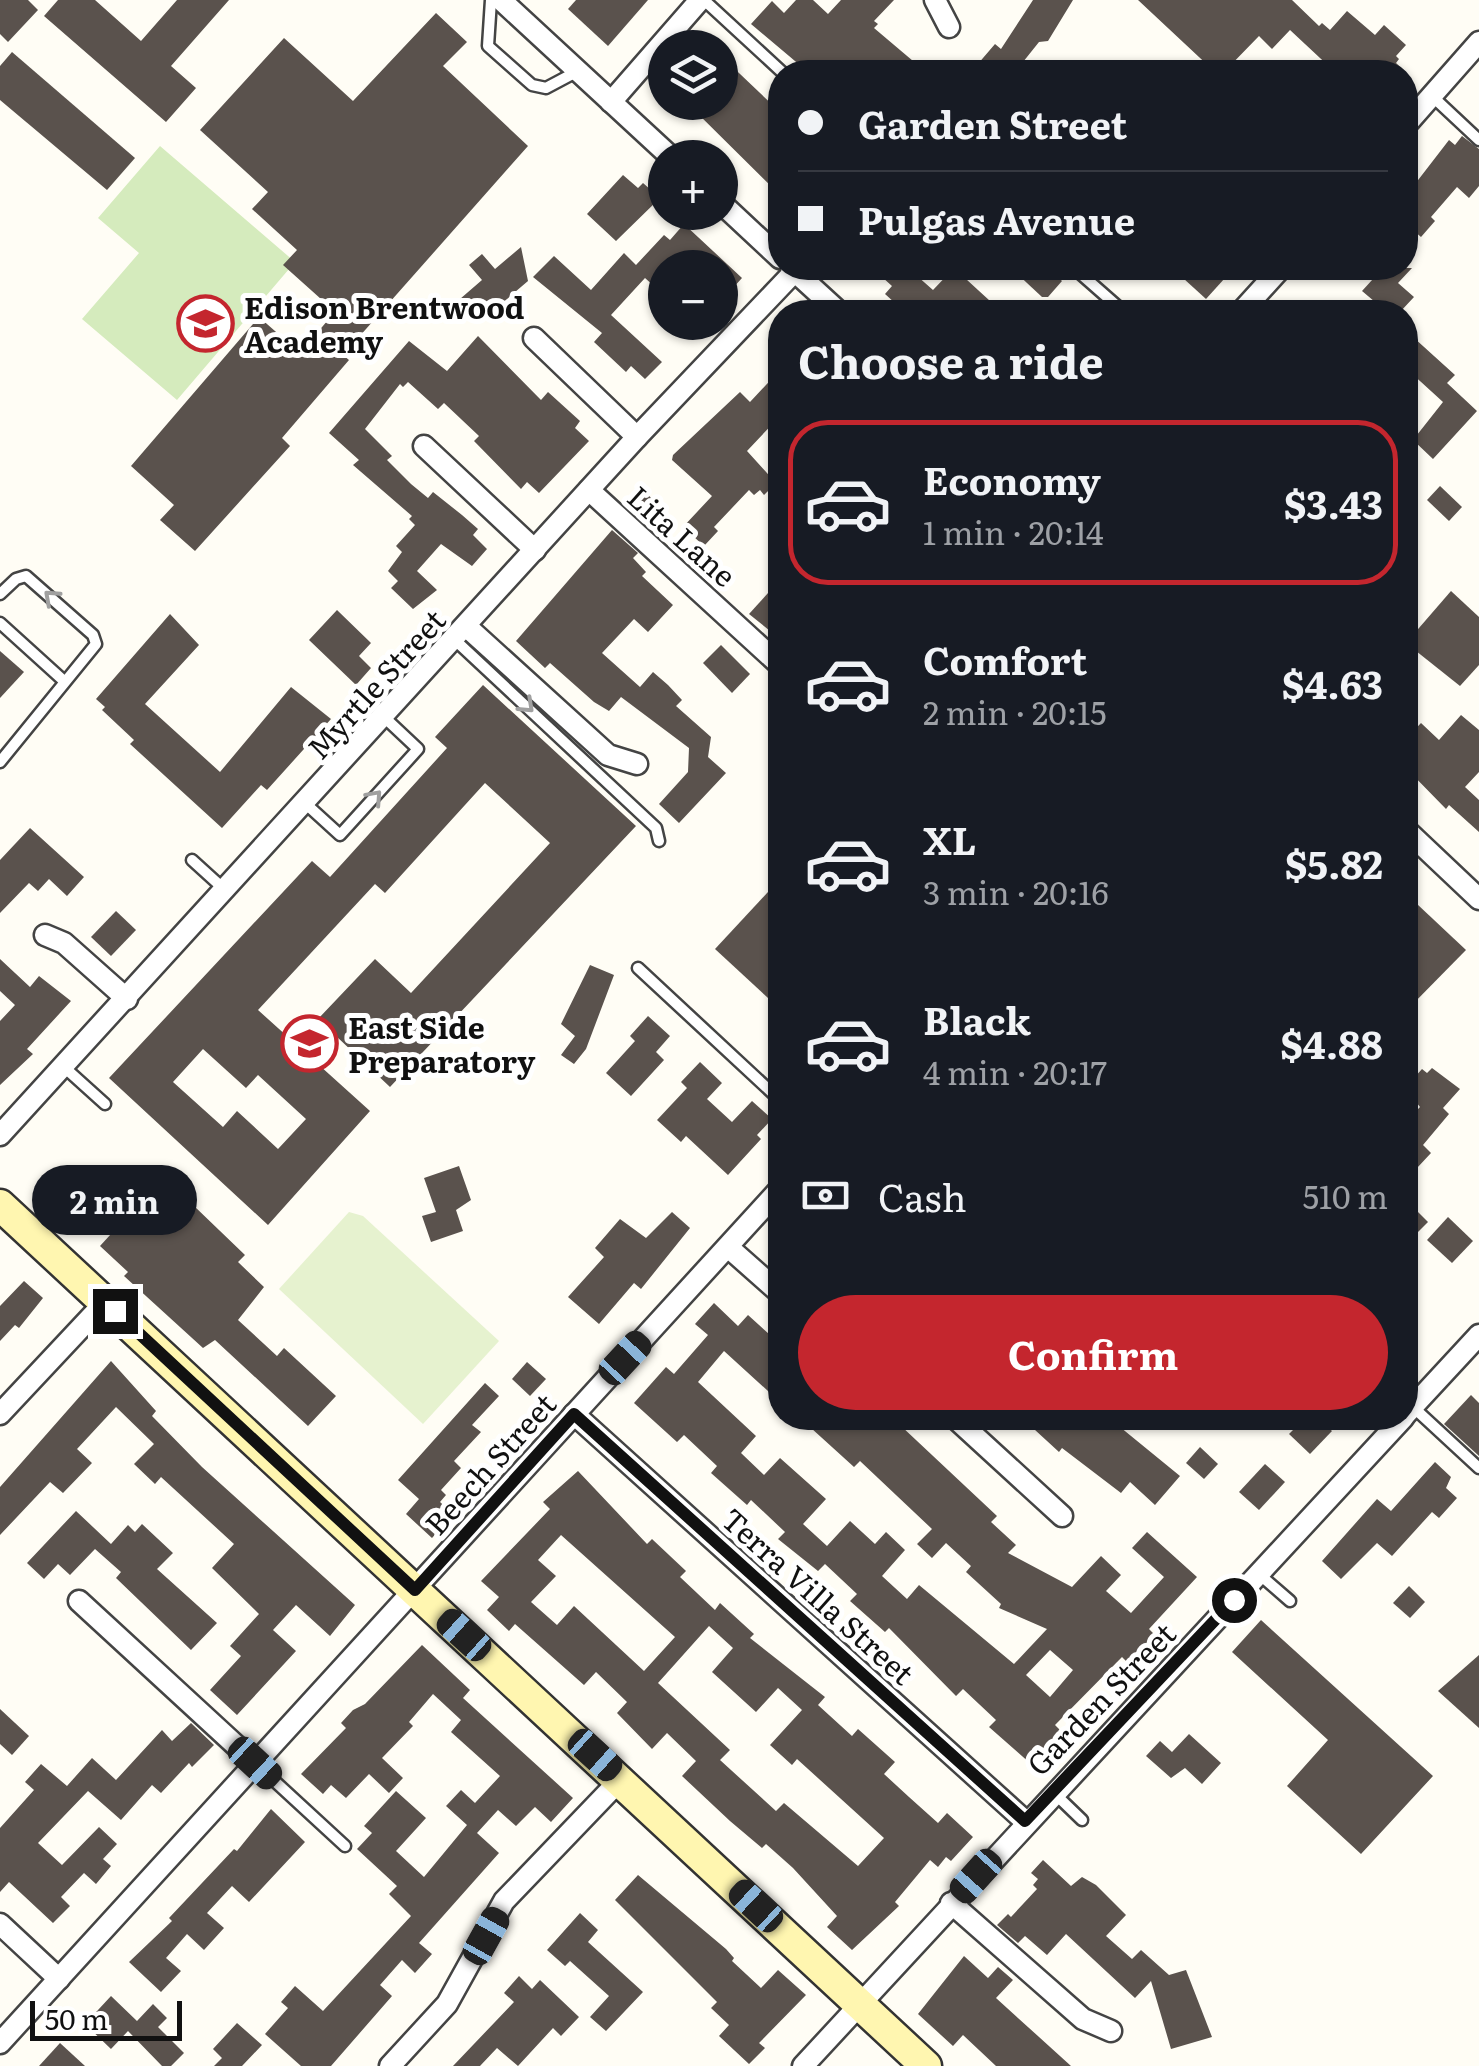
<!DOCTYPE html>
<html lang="en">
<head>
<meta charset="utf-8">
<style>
	body { margin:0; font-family:Literata,serif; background:#242831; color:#f1f3f6; height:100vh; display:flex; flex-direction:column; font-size:38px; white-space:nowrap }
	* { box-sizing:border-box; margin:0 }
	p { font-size:32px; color:#9ea1a6 }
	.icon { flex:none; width:55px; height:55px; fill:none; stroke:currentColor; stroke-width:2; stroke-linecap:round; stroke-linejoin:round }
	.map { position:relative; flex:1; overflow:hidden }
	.sheet { position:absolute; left:768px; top:300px; width:650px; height:1130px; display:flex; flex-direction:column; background:#171b24; border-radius:40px; box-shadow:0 2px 8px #0004 }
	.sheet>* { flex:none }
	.hud { position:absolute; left:768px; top:60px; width:650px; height:220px; border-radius:40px; box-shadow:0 2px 8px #0004; display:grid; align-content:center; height:220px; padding:0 30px; background:#171b24 }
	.tools { position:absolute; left:648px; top:30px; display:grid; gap:20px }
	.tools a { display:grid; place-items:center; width:90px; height:90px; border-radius:50%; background:#171b24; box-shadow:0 2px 8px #0004; font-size:50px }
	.scale { position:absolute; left:30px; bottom:25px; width:152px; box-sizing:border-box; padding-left:10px; border:5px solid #111; border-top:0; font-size:28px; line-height:35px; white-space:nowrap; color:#111; -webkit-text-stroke:8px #fff; paint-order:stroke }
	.end { position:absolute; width:45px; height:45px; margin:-22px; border:12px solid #111; background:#fff; box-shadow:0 0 0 5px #fff }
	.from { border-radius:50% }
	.bubble { position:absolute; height:70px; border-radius:35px; background:#171b24; box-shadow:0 2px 8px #0004; font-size:32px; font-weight:700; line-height:70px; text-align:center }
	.car { position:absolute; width:30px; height:60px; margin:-30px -15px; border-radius:12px; box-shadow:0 0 8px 2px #0007; background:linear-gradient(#222 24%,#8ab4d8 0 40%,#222 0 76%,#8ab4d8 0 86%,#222 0) }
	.hud b { display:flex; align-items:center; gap:35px; height:95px; font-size:38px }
	.hud b+b { border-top:2px solid #363941 }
	.hud i { width:25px; height:25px; background:#f1f3f6 }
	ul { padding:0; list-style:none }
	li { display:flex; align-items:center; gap:30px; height:165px; margin:0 20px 15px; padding:0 10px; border:5px solid transparent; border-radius:40px }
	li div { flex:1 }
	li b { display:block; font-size:38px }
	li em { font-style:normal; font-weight:700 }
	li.selected { border-color:#c4262e }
	li>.icon { width:90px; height:90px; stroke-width:1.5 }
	h2 { padding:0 30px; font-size:45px; line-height:120px }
	.pay { display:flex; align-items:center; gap:25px; height:110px; padding:0 30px; font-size:38px }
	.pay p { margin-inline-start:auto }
	.action { display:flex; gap:20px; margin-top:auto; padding:20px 30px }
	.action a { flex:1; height:115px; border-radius:60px; background:#c4262e; color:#fff; font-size:40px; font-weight:700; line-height:115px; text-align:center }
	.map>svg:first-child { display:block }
	.green { fill:#d5ebbd }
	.pitch { fill:#e6f2cf }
	.building { fill:#5a524d; fill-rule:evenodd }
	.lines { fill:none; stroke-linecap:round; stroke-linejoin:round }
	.lane-casing { stroke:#444; stroke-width:15 }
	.street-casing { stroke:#444; stroke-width:25 }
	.secondary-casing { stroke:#333; stroke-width:35 }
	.lane { stroke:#fff; stroke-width:10 }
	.street { stroke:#fff; stroke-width:20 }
	.secondary { stroke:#fff6b0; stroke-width:30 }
	.oneway { stroke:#a0a0a0 }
	.route { stroke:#111; stroke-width:12 }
	.labels { text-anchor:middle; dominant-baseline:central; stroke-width:10; stroke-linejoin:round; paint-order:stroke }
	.poi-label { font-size:30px; font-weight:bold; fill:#111; stroke:#fff; text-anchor:start }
	.street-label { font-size:30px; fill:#111; stroke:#fff }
</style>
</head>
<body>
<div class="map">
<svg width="1479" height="2066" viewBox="0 0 1479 2066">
	<rect width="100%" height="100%" fill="#fffdf5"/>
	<polygon class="green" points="160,146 295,262 177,400 82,319 139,253 98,218"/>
	<polygon class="pitch" points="349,1212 363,1216 499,1341 423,1424 279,1289"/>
	<g class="building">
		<polygon points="0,0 28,0 38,10 8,42 0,34"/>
		<polygon points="58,0 95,0 141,41 177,0 229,0 171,66 196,88 166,122 44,16"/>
		<polygon points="576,0 648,0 608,46 568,9"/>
		<polygon points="796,0 813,0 828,14 841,0 894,0 874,21 878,24 874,28 926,72 808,72 751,24 772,1 784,13"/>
		<polygon points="1033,0 1073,0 1048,41 1039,42 1015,72 971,72 995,44 1001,49"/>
		<polygon points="1138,0 1292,0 1319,26 1322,23 1330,30 1347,11 1375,35 1384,25 1406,45 1396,56 1399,59 1396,63 1406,72 1335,72 1290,30 1272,49 1259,36 1224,72 1215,72"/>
		<polygon points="436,13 467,42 443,66 528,146 343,355 349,360 282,438 290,446 195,551 160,520 174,505 131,466 259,317 300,353 328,320 324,316 331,308 283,265 297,250 252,209 268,192 200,130 284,38 353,101"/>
		<polygon points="12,52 135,158 107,190 0,100 0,66"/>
		<polygon points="720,55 780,112 780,195 686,102 720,102"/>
		<polygon points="1462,136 1479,149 1479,186 1469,198 1457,187 1431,217 1435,221 1421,237 1405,223 1405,197 1449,140 1455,145"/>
		<polygon points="623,175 638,188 643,183 660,198 616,241 587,214"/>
		<polygon points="684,224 742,278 720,302 720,268 695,268 688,261 682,268 665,268 665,296 645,278 611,315 662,362 645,379 631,366 626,372 594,342 602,333 533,277 554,256 591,290 624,253 636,265 664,235 670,240"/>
		<polygon points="521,247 528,281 480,322 460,299 482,280 469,265 482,254 495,269"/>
		<polygon points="872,268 908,268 933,290 954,268 1002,312 905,312 885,294 892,286"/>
		<polygon points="1011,268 1048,268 1062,281 1048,297 1042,297"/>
		<polygon points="1172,268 1234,268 1206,299"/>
		<polygon points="1383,268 1412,268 1398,283 1414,297 1400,312 1387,312 1362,291"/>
		<polygon points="478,336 541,400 548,392 580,421 575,428 589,441 539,493 527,482 521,489 474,441 479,436 444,403 438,409 408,382 403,387 400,384 365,429 392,456 387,460 411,484 428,498 433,492 462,515 478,529 473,535 487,549 472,566 441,544 417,571 437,590 413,609 391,588 398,581 388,571 402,552 396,546 415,525 409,519 412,516 353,465 359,460 329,433 409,341 447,371"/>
		<polygon points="1413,337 1455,375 1447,383 1477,411 1433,459 1413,440 1443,402 1409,371 1414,365 1405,356 1405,345"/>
		<polygon points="780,370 780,416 747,451 776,483 764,495 760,490 754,495 749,490 714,527 718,531 704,546 683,527 712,496 672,460 673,455 740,392 750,402"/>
		<polygon points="1440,486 1462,507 1449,521 1427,500"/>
		<polygon points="642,489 672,518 657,533 627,506"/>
		<polygon points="612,530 638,553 633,558 646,572 642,576 673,605 648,632 634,619 602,653 640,687 653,672 668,685 682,700 676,706 711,737 708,757 726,773 679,823 659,804 688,772 689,748 621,697 609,711 594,702 550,663 545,668 516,641"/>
		<polygon points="1451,591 1479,617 1479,665 1460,686 1406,643"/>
		<polygon points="768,593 780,604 780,639 749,614"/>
		<polygon points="337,610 371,643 359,656 371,668 356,685 309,640"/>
		<polygon points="170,614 199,645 145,704 220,772 291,687 331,719 267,790 261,785 222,828 130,744 134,740 102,710 105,707 96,699"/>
		<polygon points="721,645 750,674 732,693 703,663"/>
		<polygon points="0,651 24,672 0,698"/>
		<path d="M483,685l153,141 -246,261 -72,-68 57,-60 36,34 139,-150 -65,-60 -100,110 -10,-9 -117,126 112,101 -102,114 -159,-147 203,-217 18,16 117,-129 -12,-11zM203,1049l43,39 12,-13 48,44 -28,30 -41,-38 -14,16 -50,-45z"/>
		<polygon points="1461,715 1479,730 1479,772 1465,787 1479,800 1479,832 1449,805 1446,809 1405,767 1405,740 1421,723 1439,740"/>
		<polygon points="30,828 84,877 67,896 49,879 38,891 29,883 0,913 0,860"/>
		<polygon points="780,879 780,1009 715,949"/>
		<polygon points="1417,904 1466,950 1405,1012 1405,917"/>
		<polygon points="116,911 136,930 111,956 91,937"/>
		<polygon points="0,959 30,987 39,976 71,1001 27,1049 33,1054 0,1085 0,1021 15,1005 0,991"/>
		<polygon points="590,965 614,975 586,1049 574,1064 561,1055 575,1036 561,1024"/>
		<polygon points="648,1016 670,1036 656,1052 664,1060 631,1096 606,1073 635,1041 630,1036"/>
		<polygon points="700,1062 722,1083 707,1099 732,1122 752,1101 772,1119 757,1135 761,1139 728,1175 686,1136 681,1142 657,1120 687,1088 681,1082"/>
		<polygon points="1432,1068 1460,1089 1443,1108 1449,1114 1423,1145 1431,1153 1417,1168 1409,1161 1405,1165 1405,1123 1420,1107 1405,1088 1422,1069 1427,1073"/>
		<polygon points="459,1166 471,1200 456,1210 463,1231 431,1242 422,1216 436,1212 424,1178"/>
		<polygon points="154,1187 183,1215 193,1205 245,1255 238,1262 264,1287 238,1320 277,1356 284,1348 336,1396 308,1426 215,1340 203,1348 124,1276 128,1272 100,1246"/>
		<polygon points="1405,1199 1428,1222 1405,1245"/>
		<polygon points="672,1212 690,1228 641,1289 634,1283 599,1324 568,1297 604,1257 595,1248 620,1219 646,1238"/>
		<polygon points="1448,1217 1473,1241 1452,1263 1427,1240"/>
		<polygon points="24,1281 43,1298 19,1328 15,1325 0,1341 0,1306"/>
		<path d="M714,1303l24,23 10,-11 31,28 -10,10 11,10v39l-56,-51 -26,31 58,54 -15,17 23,22 16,-17 46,41 -23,25 24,22 23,-25 25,23 11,-12 19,18 -23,26 25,23 12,-14 95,79 33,-35 -48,-21 2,-4 -35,-32 5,-6 -25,-23 -14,15 -15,-14 15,-15 -72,-68 -6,6 -54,-49h82l13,12 5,-5 97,91 -6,6 25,23 -8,8 64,34 29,-31 20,19 -15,16 25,22 33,-36 -32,-29 15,-16 50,45 -48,52 7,7 -27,28 -7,-7 -67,68 6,6 -30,33 -42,-37 7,-7 -33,-31 -7,7 -67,-68 -4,4 -35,-31 7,-7 -32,-30 -7,7 -40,-32 7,-7 -34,-32 -4,5 -36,-32 6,-7 -33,-31 -7,7 -43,-39 32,-36 8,7 34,-39 -13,-11zM1050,1650l23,20 -23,27 -24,-22z"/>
		<polygon points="111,1361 156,1411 152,1416 202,1467 355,1605 330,1636 296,1605 273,1630 296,1651 237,1715 210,1690 241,1656 230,1646 259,1614 212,1568 234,1544 161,1477 155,1484 134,1464 154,1444 116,1407 77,1449 92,1463 63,1493 50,1482 0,1535 0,1487"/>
		<polygon points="527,1362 546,1379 530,1396 512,1379"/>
		<polygon points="485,1383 499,1396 472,1425 481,1432 454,1461 461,1468 441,1490 446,1495 440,1502 453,1514 432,1538 406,1514 419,1499 398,1480"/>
		<polygon points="1471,1395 1479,1403 1479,1456 1444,1424"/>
		<polygon points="1022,1418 1109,1418 1180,1476 1155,1505 1130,1482 1121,1493 1062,1448 1059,1452"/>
		<polygon points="1305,1418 1317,1418 1332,1431 1310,1454 1289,1434"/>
		<polygon points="1200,1447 1218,1464 1204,1479 1186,1463"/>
		<polygon points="1435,1462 1451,1477 1446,1488 1457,1498 1439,1518 1432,1512 1392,1556 1377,1543 1341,1579 1322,1561 1377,1499 1391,1511"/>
		<polygon points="1265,1464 1285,1482 1259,1510 1239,1492"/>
		<path d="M578,1471l69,73 5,-5 34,32 -6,6 35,33 5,-7 34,31 -4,4 75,59 -7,8 34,31 6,-7 37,33 -11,12 25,23 29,26 9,-10 26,24 -22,24 -5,-4 -8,10 -8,-7 -35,42 4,4 -47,44 -25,-23 10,-11 -44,-48 -27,-24 -4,4 -32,-27 -48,-45 14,-15 -29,-28 -15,16 -35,-36 10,-11 -31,-30 -12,13 -69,-61 -6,7 -22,-21 12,-13 -18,-16 69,-72 -7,-7zM561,1535l114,102 -31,34 -70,-65 -17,19 -26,-23 25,-26 -18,-16zM709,1626l24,22 -21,24 44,40 22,-24 24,22 -32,35 22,20 5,-6 87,79 -26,28 -74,-63 -8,8 -56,-51 10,-10 -72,-67z"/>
		<polygon points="76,1511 111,1544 128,1525 135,1532 142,1524 173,1553 157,1569 217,1623 191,1650 116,1578 121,1572 95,1549 70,1575 58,1564 44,1579 27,1563"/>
		<polygon points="1409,1586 1425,1602 1410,1618 1393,1603"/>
		<polygon points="1261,1620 1433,1776 1361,1854 1287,1786 1328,1740 1232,1652"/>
		<polygon points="422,1645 470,1690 463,1698 573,1798 551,1822 535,1807 516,1826 498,1810 477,1833 499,1853 419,1943 432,1954 415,1973 402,1960 380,1985 392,1996 331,2066 301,2066 265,2034 288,2008 281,2002 295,1986 323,2011 411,1916 389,1894 397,1886 357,1849 372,1833 364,1826 396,1791 426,1818 396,1851 424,1877 467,1825 446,1806 461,1790 475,1803 500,1776 451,1732 461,1720 433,1694 409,1722 413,1726 382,1758 403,1778 389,1793 369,1774 346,1798 331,1785 323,1794 301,1774 346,1728 341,1723 353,1710 365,1704"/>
		<polygon points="1479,1655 1479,1728 1438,1691"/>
		<polygon points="0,1709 29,1736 12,1755 0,1744"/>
		<polygon points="191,1723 214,1745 192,1767 189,1763 161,1793 152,1785 121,1820 88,1791 38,1843 62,1865 99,1827 117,1844 103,1859 111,1866 96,1884 84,1873 61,1897 70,1906 53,1923 9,1882 0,1892 0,1828 34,1790 25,1782 41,1764 67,1786 92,1758 116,1780 162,1730 172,1741"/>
		<polygon points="1189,1734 1221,1763 1202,1784 1185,1768 1171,1778 1146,1756 1160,1741 1172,1752"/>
		<polygon points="271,1809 305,1842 249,1902 232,1886 207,1913 224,1928 204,1950 187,1934 166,1958 181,1971 161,1992 129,1962 172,1921 169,1918 234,1849 237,1851"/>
		<polygon points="1043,1860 1071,1886 1082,1877 1096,1885 1126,1915 1106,1936 1132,1959 1141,1950 1169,1975 1186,1970 1212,2037 1171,2049 1151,1981 1135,1998 1066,1934 1047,1955 1025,1936 1018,1943 997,1925 1008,1914 1011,1917 1037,1889 1033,1885 1038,1879 1031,1873"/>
		<polygon points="638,1875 726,1949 734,1958 732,1961 761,1988 778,1970 806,1995 759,2043 765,2048 749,2064 719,2036 729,2025 711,2008 717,2002 615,1900"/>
		<polygon points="580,1913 598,1930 588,1942 643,1992 606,2031 590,2017 609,1996 570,1961 565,1966 547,1950"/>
		<polygon points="964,1956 988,1978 998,1967 1013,1980 996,1998 1071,2066 996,2066 963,2035 953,2046 918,2014"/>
		<polygon points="519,1976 532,1989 540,1980 579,2017 561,2036 553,2028 518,2066 497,2048 480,2066 453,2066 514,2002 504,1993"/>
		<polygon points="111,1996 137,2021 153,2004 167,2018 158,2027 184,2053 171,2066 162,2066 128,2031 111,2049 85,2024"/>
		<polygon points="237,2023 262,2045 242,2066 214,2066 222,2058 213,2049"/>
		<polygon points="60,2043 85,2066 39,2066"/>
	</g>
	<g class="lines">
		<defs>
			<g id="lane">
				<polyline points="491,0 488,46 532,85 546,88 578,71"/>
				<polyline points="704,0 782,72"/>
				<polyline points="1432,96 1479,140"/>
				<polyline points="1074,268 1124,312"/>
				<polyline points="0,594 16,579 26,576 93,635 96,644 0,762"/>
				<polyline points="0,623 64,681"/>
				<polyline points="455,640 656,828 659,841"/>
				<polyline points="306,804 340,835 418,749 384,717"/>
				<polyline points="192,860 225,890"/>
				<polyline points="638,968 780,1100"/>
				<polyline points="64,1067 105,1104"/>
				<polyline points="1413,1407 1479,1468"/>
				<polyline points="1259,1574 1290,1601"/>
				<polyline points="256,1764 345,1846"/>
				<polyline points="1054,1793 1082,1820"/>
			</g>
			<g id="street">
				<polyline points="501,0 672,158"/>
				<polyline points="935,0 949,27"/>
				<polyline points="611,102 700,0"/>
				<polyline points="1405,126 1479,42"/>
				<polyline points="720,202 780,258"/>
				<polyline points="791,268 839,312"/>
				<polyline points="1241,312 1281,268"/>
				<polyline points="534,338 637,437"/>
				<polyline points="424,446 535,550"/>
				<polyline points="589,490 780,665"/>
				<polyline points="467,627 608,755 637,764"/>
				<polyline points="1405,829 1479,899"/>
				<polyline points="45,935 64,943 127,999"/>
				<polyline points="0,1135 637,437 795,271"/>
				<polyline points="728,1247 780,1293"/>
				<polyline points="0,1414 105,1302"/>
				<polyline points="574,1414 1025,1821"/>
				<polyline points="1405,1415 1479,1335"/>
				<polyline points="955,1418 1062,1516"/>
				<polyline points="79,1601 255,1763"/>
				<polyline points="951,1903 1083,2019 1111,2031"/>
				<polyline points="0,1924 59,1979"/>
				<polyline points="0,2043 780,1189"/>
				<polyline points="390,2066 447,2004 504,1901 621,1779"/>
				<polyline points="803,2066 1403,1418"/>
			</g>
			<polyline id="secondary" points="0,1205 926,2066"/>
		</defs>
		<use href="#lane" class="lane-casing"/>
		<use href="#street" class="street-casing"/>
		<use href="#secondary" class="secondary-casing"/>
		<use href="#lane" class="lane"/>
		<use href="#street" class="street"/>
		<use href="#secondary" class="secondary"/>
	</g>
	<defs><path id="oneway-chevron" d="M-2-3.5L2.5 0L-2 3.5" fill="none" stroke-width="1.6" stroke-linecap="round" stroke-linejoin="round" transform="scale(2.5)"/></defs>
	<g class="oneway">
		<use href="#oneway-chevron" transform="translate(51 597) rotate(-138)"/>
		<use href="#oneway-chevron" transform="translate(527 706) rotate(43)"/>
		<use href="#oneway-chevron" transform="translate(375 797) rotate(-48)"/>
	</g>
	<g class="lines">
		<polyline class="route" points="115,1311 415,1590 574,1414 1025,1821 1234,1600"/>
	</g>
	<defs>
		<symbol id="school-ring" viewBox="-11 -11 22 22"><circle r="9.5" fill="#fff" stroke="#c4262e" stroke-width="1.5"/><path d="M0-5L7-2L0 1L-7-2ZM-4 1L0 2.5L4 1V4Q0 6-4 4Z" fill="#c4262e"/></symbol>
	</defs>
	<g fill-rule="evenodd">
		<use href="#school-ring" x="174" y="292" width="63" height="63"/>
		<use href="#school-ring" x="278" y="1012" width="63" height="63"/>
	</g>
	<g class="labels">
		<g class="poi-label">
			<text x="244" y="306">Edison Brentwood<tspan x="244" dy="34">Academy</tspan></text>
			<text x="348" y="1026">East Side<tspan x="348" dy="34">Preparatory</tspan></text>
		</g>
		<g class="street-label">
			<text transform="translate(683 535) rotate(42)">Lita Lane</text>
			<text transform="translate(375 683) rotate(-48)">Myrtle Street</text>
			<text transform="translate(489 1463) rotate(-48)">Beech Street</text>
			<text transform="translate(819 1595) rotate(42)">Terra Villa Street</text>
			<text transform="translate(1100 1698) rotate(-46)">Garden Street</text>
		</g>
	</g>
</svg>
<div class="tools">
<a><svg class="icon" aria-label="layers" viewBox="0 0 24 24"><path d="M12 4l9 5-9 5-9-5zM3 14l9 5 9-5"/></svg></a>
<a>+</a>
<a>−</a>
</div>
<div class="scale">50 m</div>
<i class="end from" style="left:1234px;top:1600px"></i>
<i class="end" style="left:115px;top:1311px"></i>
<div class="bubble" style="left:32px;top:1165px;width:165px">2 min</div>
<i class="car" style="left:625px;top:1358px;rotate:43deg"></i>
<i class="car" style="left:464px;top:1635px;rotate:312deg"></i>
<i class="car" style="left:595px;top:1755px;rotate:132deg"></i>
<i class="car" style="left:255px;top:1763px;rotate:133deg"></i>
<i class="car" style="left:976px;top:1876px;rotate:222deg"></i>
<i class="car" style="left:756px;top:1906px;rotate:313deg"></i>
<i class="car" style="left:486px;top:1936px;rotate:29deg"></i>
<div class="hud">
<b><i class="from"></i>Garden Street</b>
<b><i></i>Pulgas Avenue</b>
</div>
<section class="sheet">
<h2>Choose a ride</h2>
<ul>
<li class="selected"><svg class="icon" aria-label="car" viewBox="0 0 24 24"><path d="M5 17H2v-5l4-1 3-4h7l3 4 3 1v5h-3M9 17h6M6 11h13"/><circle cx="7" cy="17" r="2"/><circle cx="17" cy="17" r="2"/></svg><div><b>Economy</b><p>1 min · 20:14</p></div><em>$3.43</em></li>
<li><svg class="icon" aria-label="car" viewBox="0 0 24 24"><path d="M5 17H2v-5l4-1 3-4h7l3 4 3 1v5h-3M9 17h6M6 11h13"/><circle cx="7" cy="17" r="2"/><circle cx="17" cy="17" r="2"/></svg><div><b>Comfort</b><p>2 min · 20:15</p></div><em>$4.63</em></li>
<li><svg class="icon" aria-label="car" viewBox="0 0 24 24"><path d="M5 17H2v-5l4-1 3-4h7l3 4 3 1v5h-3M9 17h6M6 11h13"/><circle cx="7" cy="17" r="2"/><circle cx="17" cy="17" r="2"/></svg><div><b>XL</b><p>3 min · 20:16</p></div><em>$5.82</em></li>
<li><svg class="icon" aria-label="car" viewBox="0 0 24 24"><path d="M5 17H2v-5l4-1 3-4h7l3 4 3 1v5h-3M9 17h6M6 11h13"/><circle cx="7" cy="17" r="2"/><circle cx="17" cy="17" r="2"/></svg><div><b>Black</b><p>4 min · 20:17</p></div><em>$4.88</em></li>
</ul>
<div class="pay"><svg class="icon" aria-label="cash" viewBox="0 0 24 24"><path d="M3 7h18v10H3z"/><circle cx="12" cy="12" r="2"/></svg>Cash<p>510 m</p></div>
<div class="action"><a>Confirm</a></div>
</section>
</div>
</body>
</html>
